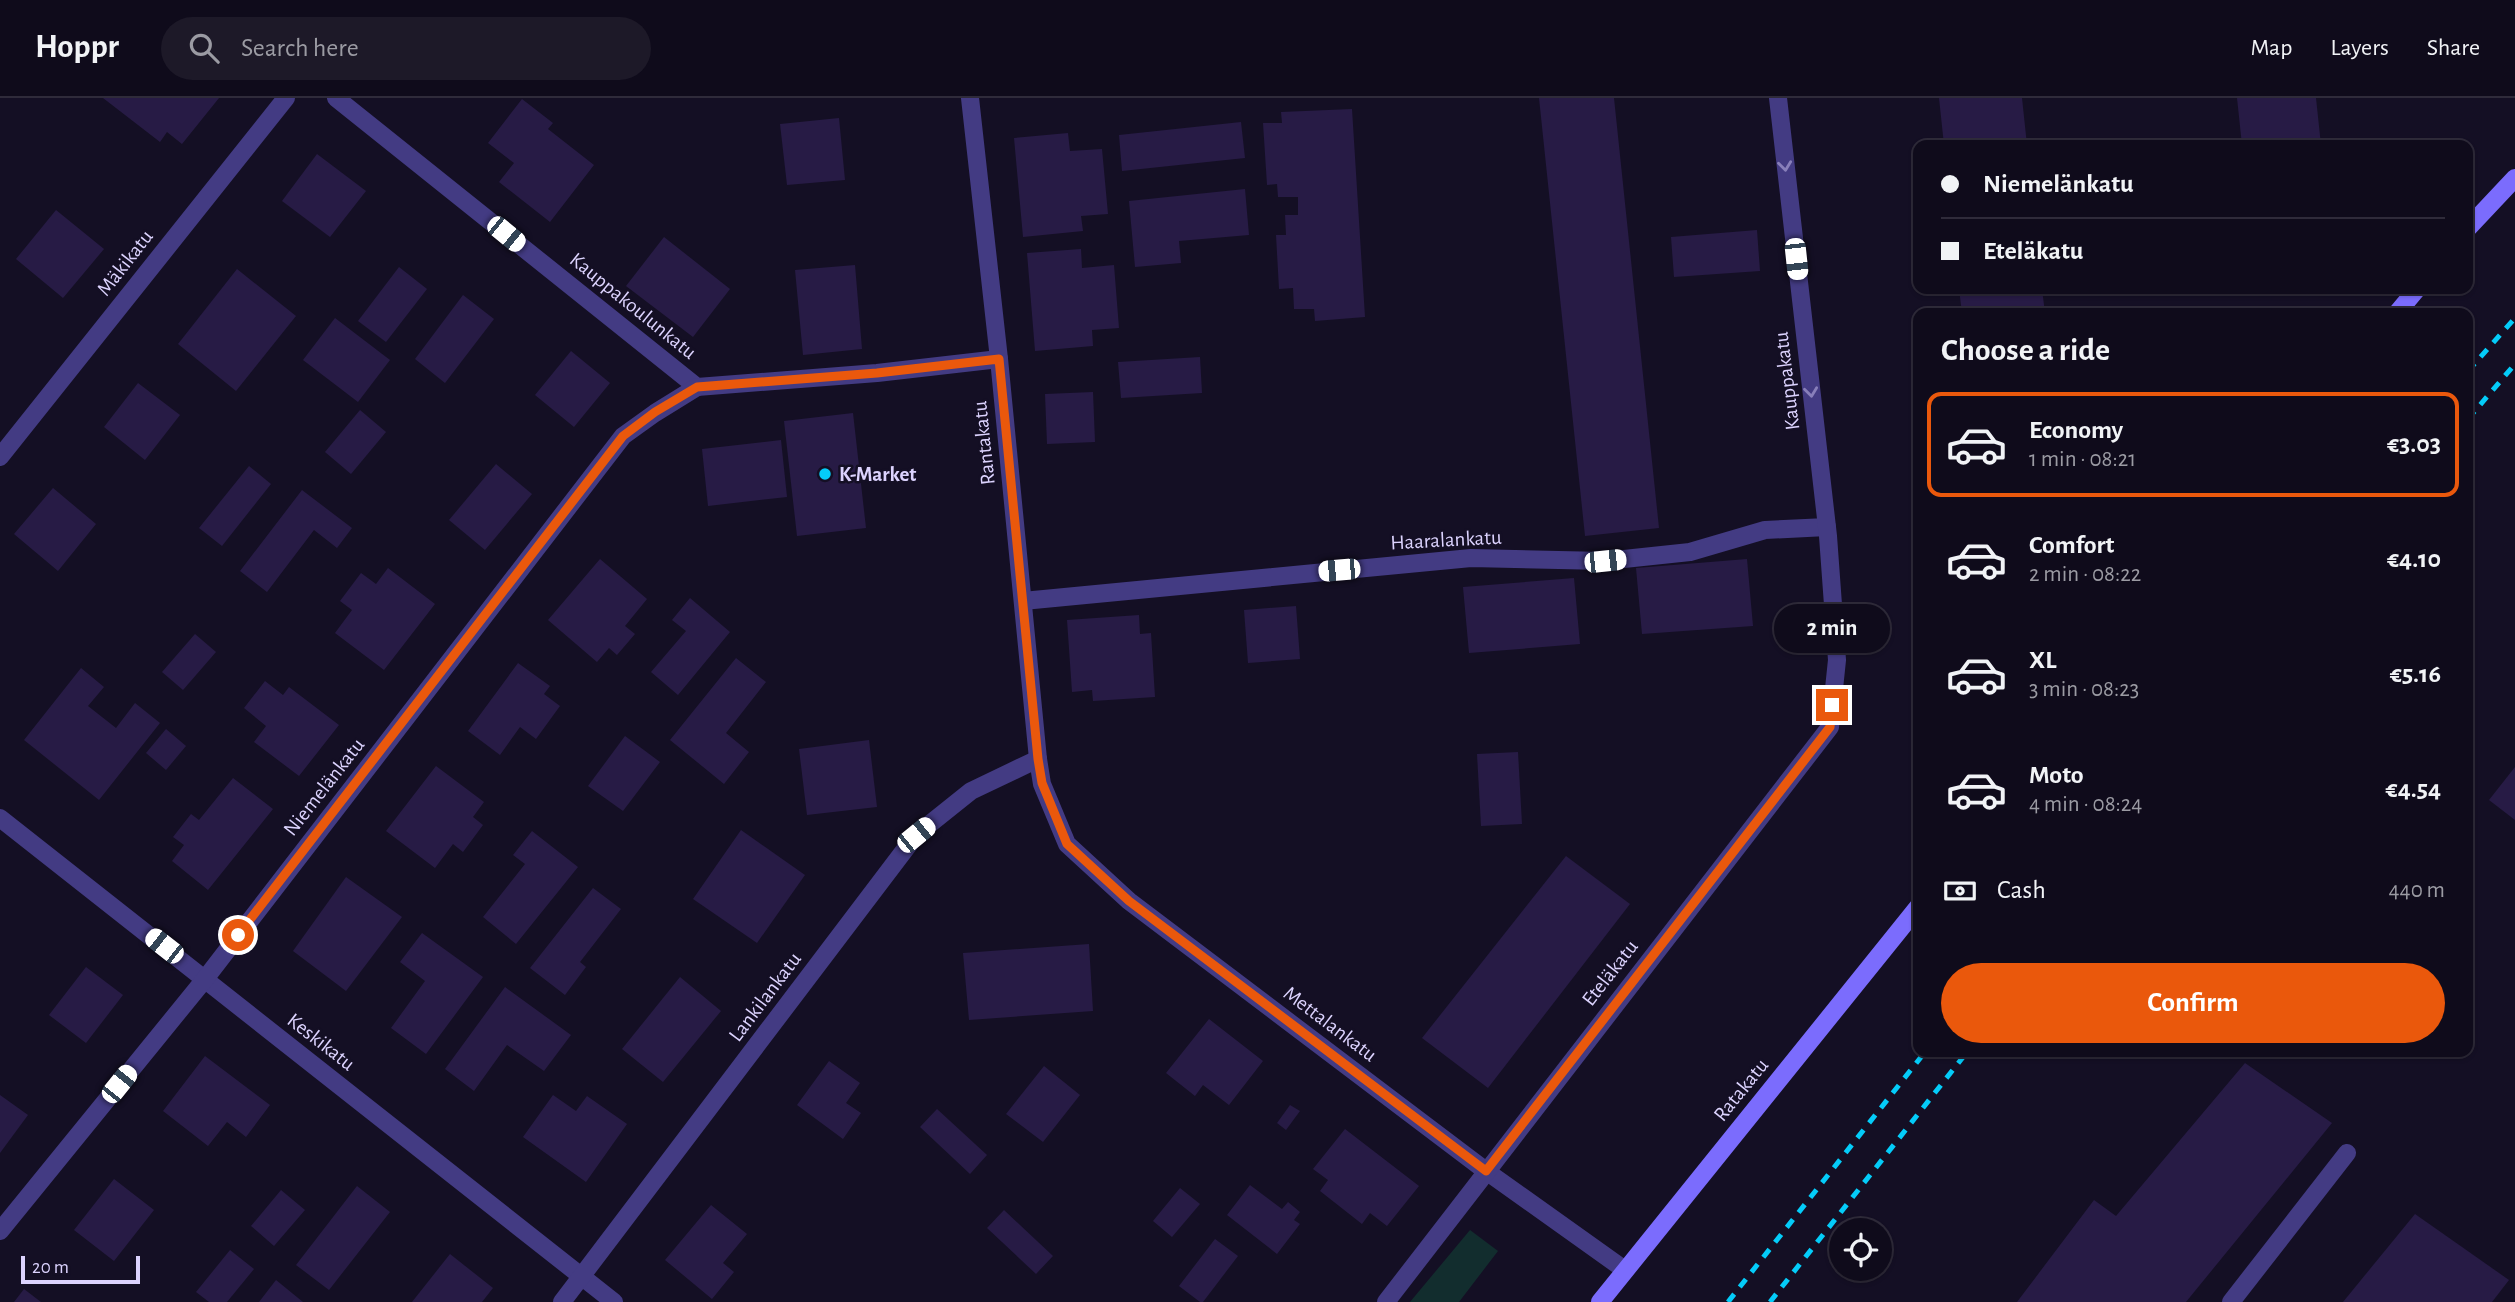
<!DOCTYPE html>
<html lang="en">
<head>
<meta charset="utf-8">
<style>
	body { margin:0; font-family:"Alegreya Sans",sans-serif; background:#1d1928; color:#f1f3f6; height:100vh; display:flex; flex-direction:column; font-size:26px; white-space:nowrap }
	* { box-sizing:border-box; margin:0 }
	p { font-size:23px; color:#9b9ba3 }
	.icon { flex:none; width:38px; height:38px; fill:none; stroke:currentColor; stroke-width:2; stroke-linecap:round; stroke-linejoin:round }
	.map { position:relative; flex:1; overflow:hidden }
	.panel { position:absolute; left:1913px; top:210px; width:560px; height:749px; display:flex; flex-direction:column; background:#0f0b1b; border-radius:14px; box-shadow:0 2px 5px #0004,0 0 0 2px #2f2b3a }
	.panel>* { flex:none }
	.top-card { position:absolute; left:1913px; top:42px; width:560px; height:154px; border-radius:14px; box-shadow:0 2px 5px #0004,0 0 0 2px #2f2b3a; display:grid; align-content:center; height:154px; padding:0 28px; background:#0f0b1b }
	.fabs { position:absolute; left:1829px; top:1120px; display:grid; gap:14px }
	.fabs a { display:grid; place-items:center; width:63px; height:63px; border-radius:50%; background:#0f0b1b; box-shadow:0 2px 5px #0004,0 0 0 2px #2f2b3a; font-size:35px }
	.scale { position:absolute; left:21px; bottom:18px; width:119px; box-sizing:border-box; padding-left:7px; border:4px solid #dcd3fe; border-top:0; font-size:19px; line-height:24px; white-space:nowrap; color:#dcd3fe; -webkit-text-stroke:5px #140f24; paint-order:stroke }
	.end { position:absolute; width:32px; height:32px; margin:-16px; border:9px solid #ea580c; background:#fff; box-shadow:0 0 0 4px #fff }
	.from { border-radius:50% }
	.bubble { position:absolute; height:49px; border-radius:24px; background:#0f0b1b; box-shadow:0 2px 5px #0004,0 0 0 2px #2f2b3a; font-size:23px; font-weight:700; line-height:49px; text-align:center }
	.car { position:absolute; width:21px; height:42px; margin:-21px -10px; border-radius:9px; box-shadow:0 0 5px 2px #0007; background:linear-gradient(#fff 24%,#345 0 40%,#fff 0 76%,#345 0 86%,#fff 0) }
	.top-card b { display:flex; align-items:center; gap:24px; height:66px; font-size:26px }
	.top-card b+b { border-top:2px solid #2f2b3a }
	.top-card i { width:18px; height:18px; background:#f1f3f6 }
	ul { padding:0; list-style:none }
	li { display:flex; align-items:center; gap:21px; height:105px; margin:0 14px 10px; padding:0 14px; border:4px solid transparent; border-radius:14px }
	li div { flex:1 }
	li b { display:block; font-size:26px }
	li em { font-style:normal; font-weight:700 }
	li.active { border-color:#ea580c }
	li>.icon { width:63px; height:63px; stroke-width:1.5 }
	h2 { padding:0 28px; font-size:32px; line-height:84px }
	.pay { display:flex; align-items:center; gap:18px; height:77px; padding:0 28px; font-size:26px }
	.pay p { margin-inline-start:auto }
	.button { display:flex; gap:14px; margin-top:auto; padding:14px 28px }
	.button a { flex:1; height:80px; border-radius:42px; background:#ea580c; color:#fff; font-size:28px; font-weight:700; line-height:80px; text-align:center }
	header { display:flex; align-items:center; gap:42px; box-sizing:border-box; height:98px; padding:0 35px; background:#0f0b1b; border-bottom:2px solid #2f2b3a }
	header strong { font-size:33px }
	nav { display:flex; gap:38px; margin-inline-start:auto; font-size:24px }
	.search { width:490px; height:63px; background:#1d1928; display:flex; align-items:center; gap:18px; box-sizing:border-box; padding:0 24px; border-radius:38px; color:#9b9ba3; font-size:26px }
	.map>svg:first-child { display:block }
	.green { fill:#122d2e }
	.building { fill:#271b45 }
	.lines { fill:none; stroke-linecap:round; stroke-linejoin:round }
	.lane { stroke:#433b83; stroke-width:18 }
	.street { stroke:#433b83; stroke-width:18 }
	.secondary { stroke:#7b6cfd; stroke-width:18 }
	.rail { stroke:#04ccf9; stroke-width:5; stroke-dasharray:10 9; stroke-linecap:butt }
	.oneway { stroke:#887fba }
	.route { stroke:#ea580c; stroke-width:9 }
	.poi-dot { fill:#04ccf9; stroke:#140f24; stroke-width:2.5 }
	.labels { text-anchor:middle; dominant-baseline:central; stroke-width:5; stroke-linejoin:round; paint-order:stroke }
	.street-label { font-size:21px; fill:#dcd3fe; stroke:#140f24 }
	.poi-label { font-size:21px; font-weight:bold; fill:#dcd3fe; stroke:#140f24; text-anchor:start }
</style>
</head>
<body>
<header>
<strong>Hoppr</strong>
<div class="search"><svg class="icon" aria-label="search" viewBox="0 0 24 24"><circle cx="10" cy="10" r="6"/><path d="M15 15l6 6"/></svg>Search here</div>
<nav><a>Map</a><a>Layers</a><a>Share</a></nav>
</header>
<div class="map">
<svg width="2515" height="1204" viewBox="0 0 2515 1204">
	<rect width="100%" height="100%" fill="#140f24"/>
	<polygon class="green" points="1470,1132 1498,1153 1459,1204 1410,1204"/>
	<g class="building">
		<polygon points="103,0 219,0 182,46 167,34 160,44"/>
		<polygon points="1539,0 1614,0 1659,430 1585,438"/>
		<polygon points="1939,0 2022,0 2027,47 1944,47"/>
		<polygon points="2237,0 2316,0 2321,47 2242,47"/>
		<polygon points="522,1 553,25 548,31 594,67 550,124 499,84 514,65 488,45"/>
		<polygon points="1352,11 1365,219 1315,223 1314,211 1294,211 1293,190 1279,191 1276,137 1286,137 1285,117 1298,117 1298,99 1278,99 1277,86 1267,87 1263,25 1282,25 1281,14"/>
		<polygon points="839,20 845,82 787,87 780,26"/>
		<polygon points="1241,24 1245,60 1122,73 1119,37"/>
		<polygon points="1068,35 1070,53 1102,51 1108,116 1081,118 1083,133 1023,139 1014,40"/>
		<polygon points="317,56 366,93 330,139 282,103"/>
		<polygon points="1245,91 1249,137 1179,143 1181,165 1135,169 1129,103"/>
		<polygon points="56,112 104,151 63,200 16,161"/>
		<polygon points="1757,132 1760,173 1674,179 1671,139"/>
		<polygon points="664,139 730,191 693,239 626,188"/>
		<polygon points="1081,151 1082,170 1114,167 1119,230 1092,232 1093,248 1035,253 1027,155"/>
		<polygon points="855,167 862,251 803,257 795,172"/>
		<polygon points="399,169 427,191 386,244 358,223"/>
		<polygon points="237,171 296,218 236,293 178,246"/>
		<polygon points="1959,191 2042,191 2045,215 1962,215"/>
		<polygon points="463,197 494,221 445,285 415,261"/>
		<polygon points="335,220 390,262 358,304 303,262"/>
		<polygon points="571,253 610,285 574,329 535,297"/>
		<polygon points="1200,259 1202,295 1121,300 1118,264"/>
		<polygon points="138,285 180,317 145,362 104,329"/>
		<polygon points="1093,294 1095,344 1047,346 1045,296"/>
		<polygon points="360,312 386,334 351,376 325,354"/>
		<polygon points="853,315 866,430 797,438 784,323"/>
		<polygon points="781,342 787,399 708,408 702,351"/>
		<polygon points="496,366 532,396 485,452 449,422"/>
		<polygon points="249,368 271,386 222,448 199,430"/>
		<polygon points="53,390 96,426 58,473 14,436"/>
		<polygon points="302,392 352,430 337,450 314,432 267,494 240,473"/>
		<polygon points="600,461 647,501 625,528 635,536 617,557 609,550 597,564 548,522"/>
		<polygon points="1747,461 1753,528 1642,536 1636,470"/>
		<polygon points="388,470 435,506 384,572 335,535 352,512 340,503 361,475 376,486"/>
		<polygon points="1574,480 1580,546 1469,555 1463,489"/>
		<polygon points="690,500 730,534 678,597 651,574 686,533 672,522"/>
		<polygon points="1296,508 1300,561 1248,565 1244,512"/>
		<polygon points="1139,517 1140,536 1151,535 1155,599 1093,603 1092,592 1072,594 1067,522"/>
		<polygon points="195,536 216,554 183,592 162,574"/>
		<polygon points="736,560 766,584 726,635 749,654 724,686 670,642"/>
		<polygon points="518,565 550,588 544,596 560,608 536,641 520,629 500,657 468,633"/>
		<polygon points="81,570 104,589 88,608 116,630 135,605 160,625 99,702 24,642"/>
		<polygon points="265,583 283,597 289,589 339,627 299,678 254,644 266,628 244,610"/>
		<polygon points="166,631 186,648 166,672 146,655"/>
		<polygon points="625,638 660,664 623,713 588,688"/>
		<polygon points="869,642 877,709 807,717 799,651"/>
		<polygon points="1518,654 1522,726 1481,728 1477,656"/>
		<polygon points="436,668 484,704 473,719 483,727 463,754 453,746 435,770 386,733"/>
		<polygon points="2515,669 2515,722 2489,702"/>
		<polygon points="233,680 273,711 208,792 172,763 184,747 173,739 191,716 199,722"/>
		<polygon points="741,732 805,777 757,845 693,801"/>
		<polygon points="532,733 578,769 516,846 483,819 525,766 513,757"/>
		<polygon points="1566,758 1630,806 1488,990 1422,940"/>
		<polygon points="346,779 402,819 346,893 293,853"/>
		<polygon points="593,790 621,811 580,864 586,869 565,897 530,870"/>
		<polygon points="422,835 483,879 426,956 391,930 425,883 400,864"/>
		<polygon points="1089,846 1093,913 969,922 963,855"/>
		<polygon points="86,869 123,897 86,945 49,917"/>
		<polygon points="680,879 721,913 663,984 622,951"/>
		<polygon points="505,889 571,937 544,973 507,947 474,993 445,971"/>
		<polygon points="1209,921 1263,963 1229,1007 1203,987 1195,998 1166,975"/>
		<polygon points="205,958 270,1007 246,1039 227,1024 208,1048 163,1013"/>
		<polygon points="829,963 860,985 846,1005 861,1015 843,1041 797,1007"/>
		<polygon points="2245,965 2332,1025 2186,1204 2017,1204 2094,1102 2116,1118"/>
		<polygon points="1044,968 1080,997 1043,1044 1006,1016"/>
		<polygon points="0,997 28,1017 0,1055"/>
		<polygon points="553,997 576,1013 587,998 627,1026 586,1084 523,1039"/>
		<polygon points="1290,1007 1300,1013 1286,1032 1277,1025"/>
		<polygon points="937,1011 987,1057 970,1076 920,1029"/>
		<polygon points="1345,1031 1419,1088 1387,1128 1370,1115 1362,1126 1320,1093 1328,1082 1313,1071"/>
		<polygon points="114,1081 154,1112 114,1163 74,1132"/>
		<polygon points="1250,1087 1282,1111 1288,1104 1300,1114 1294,1122 1300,1126 1277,1156 1227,1117"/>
		<polygon points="357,1088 390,1114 329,1192 296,1167"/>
		<polygon points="1180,1090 1200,1106 1172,1139 1153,1123"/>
		<polygon points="281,1092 305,1112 274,1148 251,1128"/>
		<polygon points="711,1107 747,1136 723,1165 734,1174 712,1201 665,1162"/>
		<polygon points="1004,1112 1053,1158 1036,1176 987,1130"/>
		<polygon points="2415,1116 2509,1182 2492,1204 2343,1204"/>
		<polygon points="1215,1141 1238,1158 1203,1204 1200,1204 1179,1188"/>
		<polygon points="230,1152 254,1171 227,1204 209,1204 196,1194"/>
		<polygon points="450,1156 493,1190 482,1204 412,1204"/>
		<polygon points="276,1182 303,1204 259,1204"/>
		<polygon points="24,1191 41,1204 14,1204"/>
	</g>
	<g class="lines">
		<g class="lane">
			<polyline points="1605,463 1690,454 1765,432 1827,429"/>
			<polyline points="2231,1204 2347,1055"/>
		</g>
		<g class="street">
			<polyline points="336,0 697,289 877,275 999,261"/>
			<polyline points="970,0 999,261 1038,661 1042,686 1067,746 1129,803 1486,1073 1625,1172"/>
			<polyline points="0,359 286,0"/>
			<polyline points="1023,503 1471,460 1605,463"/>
			<polyline points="0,720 614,1204"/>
			<polyline points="0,1133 205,881 623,338 655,315 697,289"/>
			<polyline points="562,1204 916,737 971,693 1038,661"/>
			<polyline points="1386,1204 1830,629 1837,562 1828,438 1778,0"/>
		</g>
		<g class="secondary">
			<polyline points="2468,130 2515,80"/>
			<polyline points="2397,215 2417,191"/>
			<polyline points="1600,1204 1918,809"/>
		</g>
		<g class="rail">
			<polyline points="2468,273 2515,220"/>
			<polyline points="2468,321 2515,266"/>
			<polyline points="1728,1204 1925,954"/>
			<polyline points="1770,1204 1967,954"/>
		</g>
	</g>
	<defs><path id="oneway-chevron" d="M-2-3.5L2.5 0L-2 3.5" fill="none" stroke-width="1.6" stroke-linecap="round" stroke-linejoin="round" transform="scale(1.75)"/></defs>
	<g class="oneway">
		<use href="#oneway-chevron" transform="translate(1785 68) rotate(83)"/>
		<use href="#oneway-chevron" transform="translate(1811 294) rotate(83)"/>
	</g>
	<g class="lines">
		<polyline class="route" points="238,837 623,338 655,314 697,289 877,275 999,261 1038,661 1042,685 1067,746 1129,803 1486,1073 1830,629 1832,607"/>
	</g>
	<circle class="poi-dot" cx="825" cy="376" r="7"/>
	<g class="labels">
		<g class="street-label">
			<text transform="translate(125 165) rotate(-52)">Mäkikatu</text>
			<text transform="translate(633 208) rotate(39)">Kauppakoulunkatu</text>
			<text transform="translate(1787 283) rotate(-97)">Kauppakatu</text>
			<text transform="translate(984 345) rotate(-96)">Rantakatu</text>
			<text transform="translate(1446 442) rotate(-3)">Haaralankatu</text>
			<text transform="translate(324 689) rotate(-52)">Niemelänkatu</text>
			<text transform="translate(1610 875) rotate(-52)">Eteläkatu</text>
			<text transform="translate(765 899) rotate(-53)">Lankilankatu</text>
			<text transform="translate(1330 926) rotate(37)">Mettalankatu</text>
			<text transform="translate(321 944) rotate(38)">Keskikatu</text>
			<text transform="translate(1741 992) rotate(-51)">Ratakatu</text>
		</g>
		<g class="poi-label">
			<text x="839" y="376">K-Market</text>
		</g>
	</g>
</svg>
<div class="fabs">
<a><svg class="icon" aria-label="locate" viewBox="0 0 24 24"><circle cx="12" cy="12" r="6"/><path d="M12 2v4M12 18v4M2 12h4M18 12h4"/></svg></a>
</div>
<div class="scale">20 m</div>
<i class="end from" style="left:238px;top:837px"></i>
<i class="end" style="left:1832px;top:607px"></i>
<div class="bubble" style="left:1774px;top:506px;width:116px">2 min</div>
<i class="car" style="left:506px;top:136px;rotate:129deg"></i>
<i class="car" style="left:1796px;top:161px;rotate:174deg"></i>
<i class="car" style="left:1605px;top:463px;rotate:84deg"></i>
<i class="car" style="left:1339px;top:472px;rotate:265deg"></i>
<i class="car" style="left:916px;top:737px;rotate:51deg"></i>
<i class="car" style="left:164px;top:848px;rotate:308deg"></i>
<i class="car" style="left:119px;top:986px;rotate:39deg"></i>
<div class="top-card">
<b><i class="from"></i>Niemelänkatu</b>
<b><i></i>Eteläkatu</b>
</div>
<section class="panel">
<h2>Choose a ride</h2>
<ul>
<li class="active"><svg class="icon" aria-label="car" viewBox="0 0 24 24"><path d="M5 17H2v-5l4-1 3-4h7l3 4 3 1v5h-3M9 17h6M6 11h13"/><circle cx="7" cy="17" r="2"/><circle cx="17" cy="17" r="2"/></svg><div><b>Economy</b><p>1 min · 08:21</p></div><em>€3.03</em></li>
<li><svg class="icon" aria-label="car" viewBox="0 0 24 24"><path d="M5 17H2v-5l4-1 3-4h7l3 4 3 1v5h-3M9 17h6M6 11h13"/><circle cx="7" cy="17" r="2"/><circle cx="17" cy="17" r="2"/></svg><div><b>Comfort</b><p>2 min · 08:22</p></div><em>€4.10</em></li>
<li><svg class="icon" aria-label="car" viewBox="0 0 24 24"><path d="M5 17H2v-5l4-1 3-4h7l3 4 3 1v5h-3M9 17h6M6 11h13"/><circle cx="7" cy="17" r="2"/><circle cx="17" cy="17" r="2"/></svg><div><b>XL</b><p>3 min · 08:23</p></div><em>€5.16</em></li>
<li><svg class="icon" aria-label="car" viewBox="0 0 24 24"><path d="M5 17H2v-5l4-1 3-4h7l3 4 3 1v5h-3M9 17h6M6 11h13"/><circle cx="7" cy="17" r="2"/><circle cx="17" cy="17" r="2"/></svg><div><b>Moto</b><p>4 min · 08:24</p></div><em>€4.54</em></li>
</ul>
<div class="pay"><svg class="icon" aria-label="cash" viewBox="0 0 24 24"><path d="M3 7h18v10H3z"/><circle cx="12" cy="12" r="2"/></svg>Cash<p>440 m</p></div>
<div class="button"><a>Confirm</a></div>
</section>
</div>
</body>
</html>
